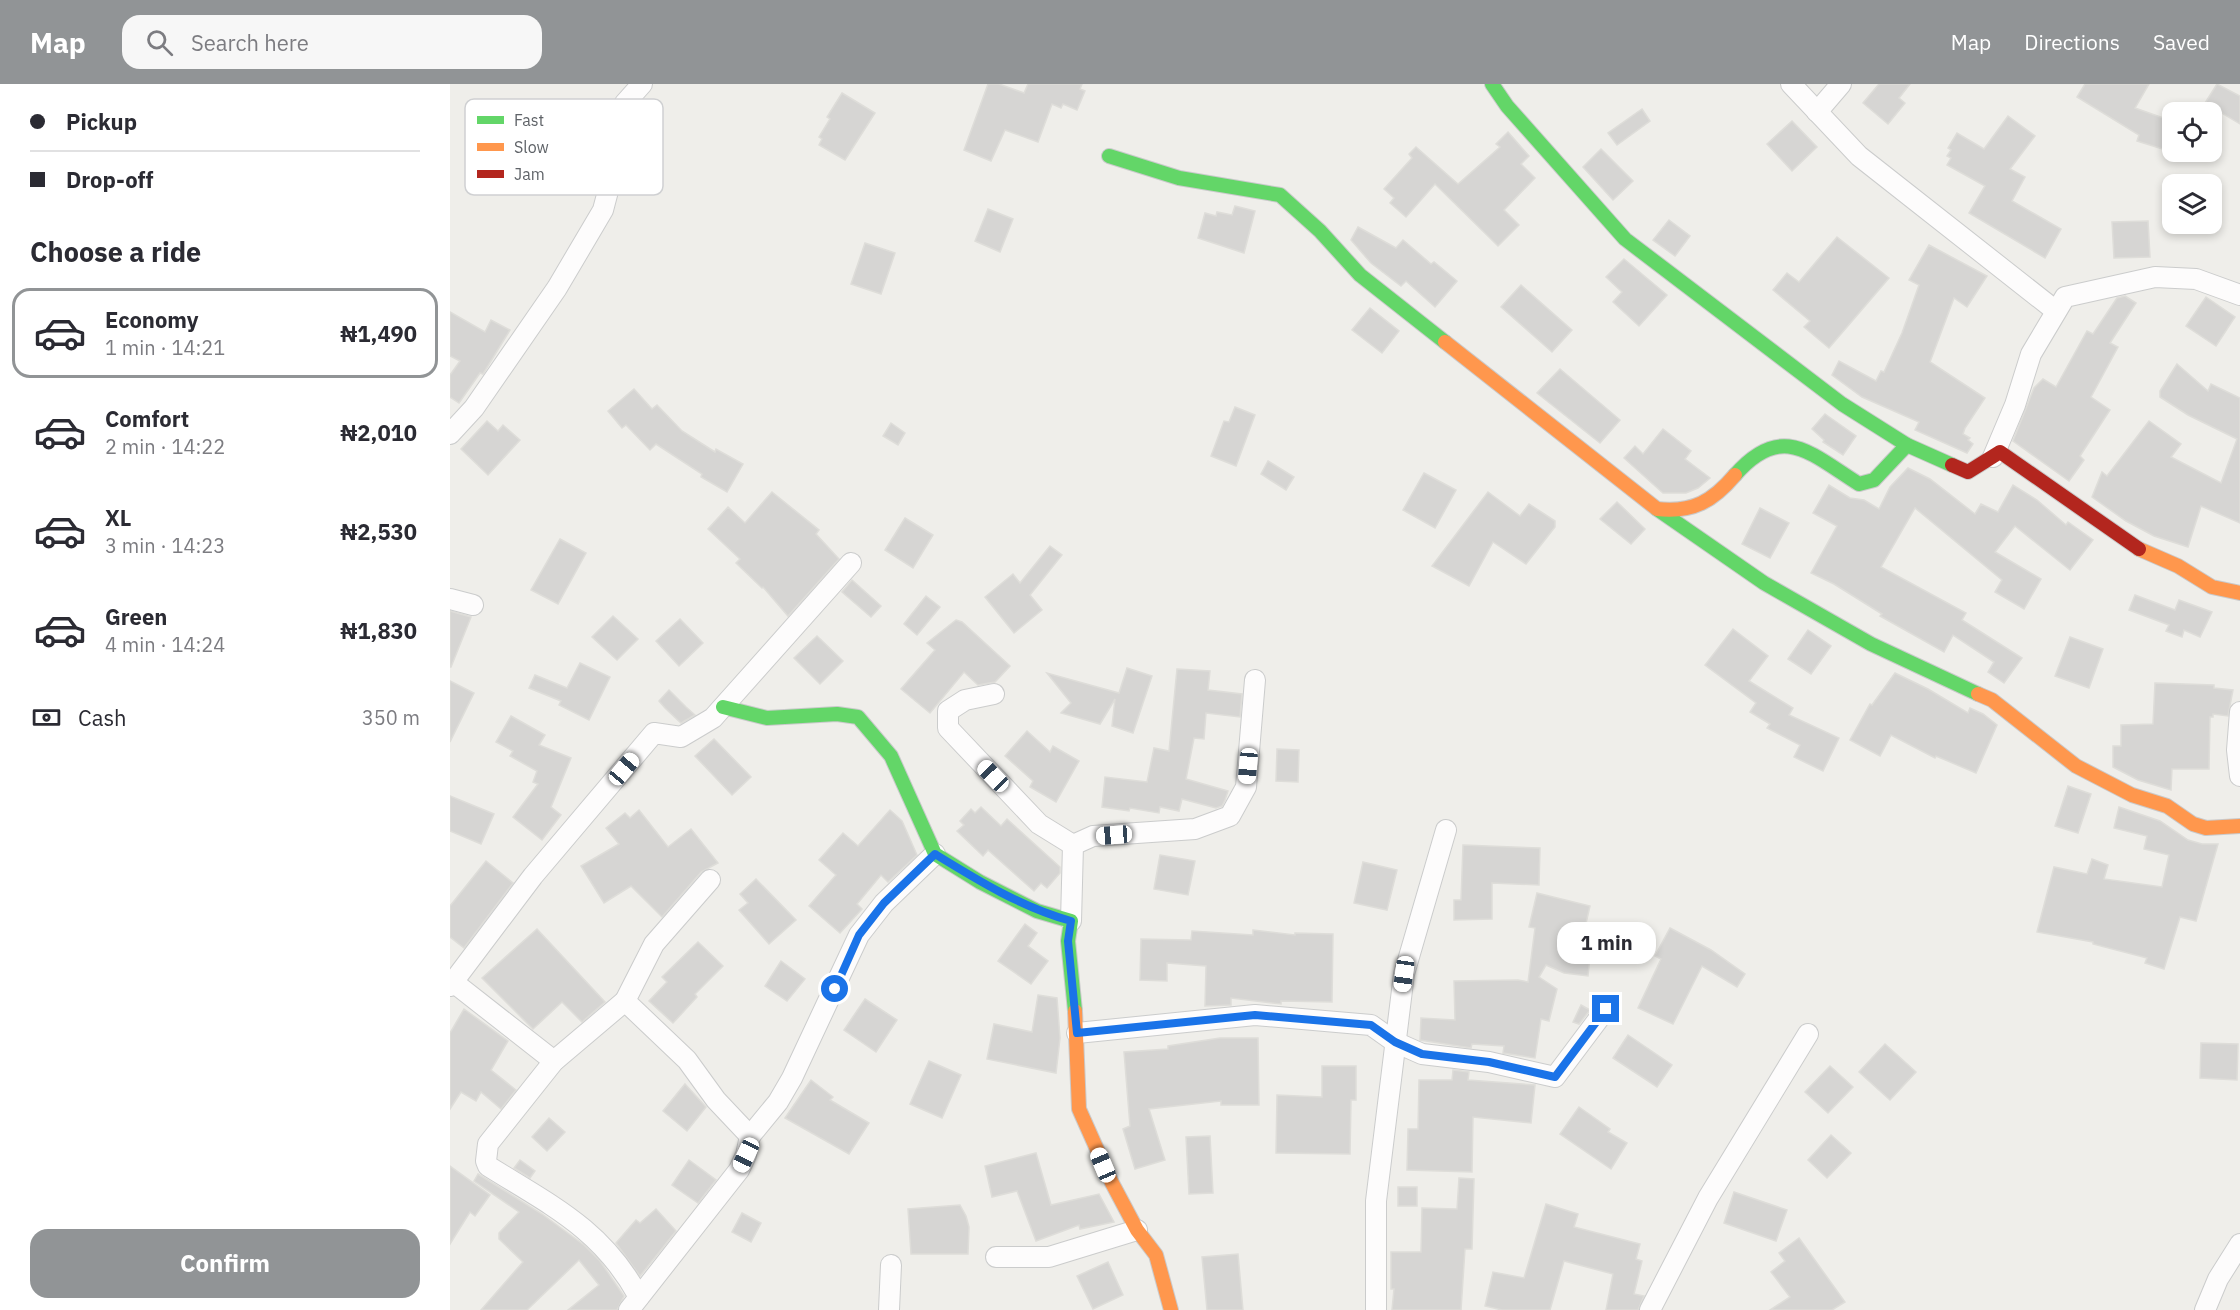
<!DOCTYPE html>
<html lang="en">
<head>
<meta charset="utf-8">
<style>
	body { margin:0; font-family:"IBM Plex Sans",sans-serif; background:#f7f7f7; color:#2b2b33; height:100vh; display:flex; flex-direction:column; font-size:22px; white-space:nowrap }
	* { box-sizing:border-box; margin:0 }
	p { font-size:20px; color:#7c7c81 }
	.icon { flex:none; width:33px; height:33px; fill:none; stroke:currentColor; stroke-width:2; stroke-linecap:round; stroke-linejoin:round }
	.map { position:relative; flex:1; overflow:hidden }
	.side { display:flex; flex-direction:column; background:#fff; width:450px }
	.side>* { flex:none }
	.guide { display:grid; align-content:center; height:132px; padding:0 30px; background:#fff }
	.buttons { position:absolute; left:1712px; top:18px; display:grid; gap:12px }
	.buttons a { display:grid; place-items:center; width:60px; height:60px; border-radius:12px; background:#fff; box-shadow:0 3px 9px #0003; font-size:30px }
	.end { position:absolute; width:27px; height:27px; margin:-14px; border:8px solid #1a73e8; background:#fff; box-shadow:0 0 0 3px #fff }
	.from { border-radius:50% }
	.bubble { position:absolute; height:42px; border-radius:18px; background:#fff; box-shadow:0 3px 9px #0003; font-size:20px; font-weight:700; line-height:42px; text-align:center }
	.car { position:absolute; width:18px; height:36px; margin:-18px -9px; border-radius:8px; box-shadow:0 0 4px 2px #0007; background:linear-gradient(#fff 24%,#345 0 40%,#fff 0 76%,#345 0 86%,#fff 0) }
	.guide b { display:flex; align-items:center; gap:21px; height:57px; font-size:22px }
	.guide b+b { border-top:2px solid #e1e1e2 }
	.guide i { width:15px; height:15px; background:#2b2b33 }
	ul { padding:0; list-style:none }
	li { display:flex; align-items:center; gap:18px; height:90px; margin:0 12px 9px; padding:0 18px; border:3px solid transparent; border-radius:18px }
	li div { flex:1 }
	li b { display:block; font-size:22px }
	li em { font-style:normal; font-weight:700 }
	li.on { border-color:#919496 }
	li>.icon { width:54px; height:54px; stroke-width:1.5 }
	h2 { padding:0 30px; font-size:27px; line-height:72px }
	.pay { display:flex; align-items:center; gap:15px; height:66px; padding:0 30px; font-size:22px }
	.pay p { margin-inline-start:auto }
	.primary-button { display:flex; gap:12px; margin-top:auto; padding:12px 30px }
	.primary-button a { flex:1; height:69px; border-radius:18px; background:#919496; color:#fff; font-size:24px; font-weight:700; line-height:69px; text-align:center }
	header { display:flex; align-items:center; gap:36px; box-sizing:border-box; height:84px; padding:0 30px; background:#919496; color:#fff }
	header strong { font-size:28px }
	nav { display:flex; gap:33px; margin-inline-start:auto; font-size:21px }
	.search { width:420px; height:54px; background:#f7f7f7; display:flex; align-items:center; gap:15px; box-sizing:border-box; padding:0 21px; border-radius:18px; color:#7c7c81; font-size:22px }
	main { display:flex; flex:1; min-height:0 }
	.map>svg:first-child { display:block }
	.building { fill:#d6d5d3; stroke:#deddd9; stroke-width:1.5 }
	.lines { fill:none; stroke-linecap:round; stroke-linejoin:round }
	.street-casing { stroke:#cbcccc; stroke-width:22 }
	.fast-casing { stroke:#cacacb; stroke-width:16 }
	.slow-casing { stroke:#cacacb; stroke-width:16 }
	.jam-casing { stroke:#cacacb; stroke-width:16 }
	.street { stroke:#fdfcfc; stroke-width:20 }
	.fast { stroke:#63d668; stroke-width:14 }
	.slow { stroke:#ff974d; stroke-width:14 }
	.jam { stroke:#b3261e; stroke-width:14 }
	.route { stroke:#1a73e8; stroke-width:8 }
	.key { fill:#fff; stroke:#cfd0d2; stroke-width:1.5 }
	.key-label { font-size:16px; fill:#5f6368 }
</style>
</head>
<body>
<header>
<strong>Map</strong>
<div class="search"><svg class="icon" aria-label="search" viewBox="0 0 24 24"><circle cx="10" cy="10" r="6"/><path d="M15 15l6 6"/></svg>Search here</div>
<nav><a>Map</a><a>Directions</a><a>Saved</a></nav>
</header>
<main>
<section class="side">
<div class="guide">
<b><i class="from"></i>Pickup</b>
<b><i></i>Drop-off</b>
</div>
<h2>Choose a ride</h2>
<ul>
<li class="on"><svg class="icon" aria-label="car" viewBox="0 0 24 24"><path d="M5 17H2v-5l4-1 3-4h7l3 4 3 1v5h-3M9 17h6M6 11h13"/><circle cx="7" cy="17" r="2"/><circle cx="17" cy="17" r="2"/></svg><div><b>Economy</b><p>1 min · 14:21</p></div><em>₦1,490</em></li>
<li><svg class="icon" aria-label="car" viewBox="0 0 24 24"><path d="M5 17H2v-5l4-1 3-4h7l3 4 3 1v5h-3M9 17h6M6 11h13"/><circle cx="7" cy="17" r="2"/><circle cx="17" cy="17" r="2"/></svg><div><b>Comfort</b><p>2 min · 14:22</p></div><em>₦2,010</em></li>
<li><svg class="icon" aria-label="car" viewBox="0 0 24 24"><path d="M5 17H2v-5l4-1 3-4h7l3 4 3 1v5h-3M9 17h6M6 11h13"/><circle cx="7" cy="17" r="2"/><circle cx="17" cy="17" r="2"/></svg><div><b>XL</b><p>3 min · 14:23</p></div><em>₦2,530</em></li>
<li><svg class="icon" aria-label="car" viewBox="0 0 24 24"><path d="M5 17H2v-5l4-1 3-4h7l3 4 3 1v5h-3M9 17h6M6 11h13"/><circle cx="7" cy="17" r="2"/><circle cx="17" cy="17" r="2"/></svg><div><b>Green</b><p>4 min · 14:24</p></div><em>₦1,830</em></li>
</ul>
<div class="pay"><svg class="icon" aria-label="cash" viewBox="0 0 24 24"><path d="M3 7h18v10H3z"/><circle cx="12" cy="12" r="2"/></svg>Cash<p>350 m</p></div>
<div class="primary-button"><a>Confirm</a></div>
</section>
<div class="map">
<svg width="1790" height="1226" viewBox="0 0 1790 1226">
	<rect width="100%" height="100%" fill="#efeeea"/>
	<g class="building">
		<polygon points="538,0 549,0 574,9 578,0 632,0 630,5 635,7 627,26 613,20 611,24 602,20 588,58 555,46 541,77 514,66"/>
		<polygon points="1429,0 1460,0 1449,14 1455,19 1438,40 1413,19"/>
		<polygon points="1635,0 1699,0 1685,24 1722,37 1722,59 1719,67 1687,57 1689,51 1627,13"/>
		<polygon points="1767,0 1790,12 1790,40 1755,19"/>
		<polygon points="392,9 425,29 395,76 369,61 372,55 369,53 380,35 377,33"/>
		<polygon points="1192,25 1200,37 1167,61 1158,49"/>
		<polygon points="1558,32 1585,52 1560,85 1575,93 1562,117 1611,145 1595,174 1519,129 1535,102 1497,81 1501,74 1497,72 1501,66 1498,64 1507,49 1534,65"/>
		<polygon points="1342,37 1367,63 1342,87 1317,60"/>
		<polygon points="1058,48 1079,72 1071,80 1085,94 1054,126 1069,141 1048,162 985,100 956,133 940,119 944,114 934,105 962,74 959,70 966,63 1008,100 1050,63 1046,60"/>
		<polygon points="1151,65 1183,97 1163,116 1133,83"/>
		<polygon points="785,122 805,127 794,169 748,154 755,129 766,132 767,128 782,131"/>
		<polygon points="538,125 563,135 550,168 525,157"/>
		<polygon points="1219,136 1240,152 1225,172 1203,156"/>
		<polygon points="1698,137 1700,173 1664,174 1662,138"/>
		<polygon points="908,143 946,164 953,156 981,180 984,178 1007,197 985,223 956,197 951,202 921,179 901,156"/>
		<polygon points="1387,153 1439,194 1379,264 1354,243 1360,237 1323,206 1337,189 1349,198"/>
		<polygon points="415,159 445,169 431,210 401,200"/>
		<polygon points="1479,161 1537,192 1517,223 1504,214 1480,278 1535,314 1515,344 1513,350 1520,354 1518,356 1523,360 1517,369 1465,346 1469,338 1412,313 1382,291 1389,277 1426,297 1431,287 1434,288 1452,249 1469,201 1459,196"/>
		<polygon points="1174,175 1217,211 1189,242 1163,218 1172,208 1156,193"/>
		<polygon points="1071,201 1122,246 1102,268 1051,223"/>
		<polygon points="1675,212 1686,219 1660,259 1668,263 1641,313 1660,326 1630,372 1634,376 1619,397 1563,357 1584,304 1593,295 1606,303 1637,247 1643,250 1667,214"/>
		<polygon points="1756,213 1785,233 1766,262 1736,242"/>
		<polygon points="920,224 949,247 932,269 902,246"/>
		<polygon points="0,228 35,248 41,236 60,246 33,290 30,289 9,319 0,313 0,291 10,277 0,272"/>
		<polygon points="1727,280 1758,307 1761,300 1790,314 1790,439 1751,422 1738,463 1704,452 1676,437 1642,413 1652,388 1657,392 1699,337 1731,360 1721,373 1771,399 1787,355 1738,331 1710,313 1710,307"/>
		<polygon points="1110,285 1170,336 1150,359 1087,309"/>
		<polygon points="184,305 202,325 207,321 232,347 265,368 266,365 293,380 277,408 251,393 252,390 206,360 200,366 176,341 172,344 158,327"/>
		<polygon points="785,323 805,331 786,382 761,372 774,337 779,338"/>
		<polygon points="1375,330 1406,352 1393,371 1373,358 1374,356 1362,345"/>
		<polygon points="37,337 48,347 53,341 70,356 38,391 11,365"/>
		<polygon points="441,339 455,349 448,361 433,352"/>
		<polygon points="1213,345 1241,367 1235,375 1260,394 1248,404 1236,409 1213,409 1174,374 1185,362 1193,370"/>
		<polygon points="818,377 844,393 836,406 811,390"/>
		<polygon points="1458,384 1480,395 1525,430 1531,420 1548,428 1563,401 1587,416 1616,441 1618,438 1643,456 1620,486 1565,442 1545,468 1591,495 1574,525 1545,508 1552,496 1465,424 1431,483 1516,529 1512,536 1572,574 1554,599 1538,588 1544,578 1503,551 1494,568 1430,532 1432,530 1384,500 1361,489 1387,442 1363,429 1379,401 1400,414 1414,416 1429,425 1440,403"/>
		<polygon points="974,389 1006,406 985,444 953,426"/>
		<polygon points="322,408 369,446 366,450 389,475 338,532 313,503 312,504 286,479 290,475 258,445 278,423 295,439"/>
		<polygon points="1038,408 1070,432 1079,420 1105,437 1105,443 1076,480 1043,458 1019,502 982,482"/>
		<polygon points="1167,418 1195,445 1181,460 1150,435"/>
		<polygon points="1310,424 1339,439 1320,474 1292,460"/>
		<polygon points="455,434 483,451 463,484 435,466"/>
		<polygon points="110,455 136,469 108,520 81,506"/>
		<polygon points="600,462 612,471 580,511 592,526 564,549 535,513 563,490 570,499"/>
		<polygon points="402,496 431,522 421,533 392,508"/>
		<polygon points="1685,511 1725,526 1729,516 1762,528 1750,553 1734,546 1732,553 1716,547 1719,541 1679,526"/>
		<polygon points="476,512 490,523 467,551 454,540"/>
		<polygon points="0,527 21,533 1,583 0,583"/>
		<polygon points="163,532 188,555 167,576 142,553"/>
		<polygon points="230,535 253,559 229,582 206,557"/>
		<polygon points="506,536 512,538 560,582 545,598 528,601 514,588 480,629 451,605 485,566 477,559"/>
		<polygon points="1283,545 1318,572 1299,597 1343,624 1339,631 1389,654 1373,687 1344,673 1350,661 1317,644 1320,640 1300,628 1306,619 1255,581"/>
		<polygon points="1358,546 1381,562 1361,590 1338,575"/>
		<polygon points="367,552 393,577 370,600 344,574"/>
		<polygon points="1620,553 1653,565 1639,604 1605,592"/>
		<polygon points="130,579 160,593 139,636 109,621 111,617 79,604 85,591 117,604"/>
		<polygon points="677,584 702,592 683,649 662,642 665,615 650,640 611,629 621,619 597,589 669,609"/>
		<polygon points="727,585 760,587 758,606 792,610 790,633 756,629 754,655 744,654 736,695 778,707 775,716 772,722 766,724 732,715 729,727 710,723 709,729 680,724 679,727 652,723 655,693 697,698 704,664 719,667"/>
		<polygon points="1445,589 1478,605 1518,629 1520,624 1533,630 1547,641 1526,689 1486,672 1485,674 1441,651 1430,672 1400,656 1420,620 1422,621"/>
		<polygon points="0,597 24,609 0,658"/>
		<polygon points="1705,599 1764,601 1764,604 1783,606 1778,632 1763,630 1763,633 1760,633 1759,685 1722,685 1721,706 1688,696 1663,683 1663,662 1671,662 1671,641 1703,640"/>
		<polygon points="219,606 236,623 245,631 231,639 215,624 209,617"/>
		<polygon points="61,632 95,651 89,661 121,674 101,723 111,731 92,756 63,733 88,700 83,698 87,687 60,672 63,667 46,658"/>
		<polygon points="577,647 600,668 603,662 629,677 606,718 580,703 583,697 555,672"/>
		<polygon points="264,655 301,693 282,711 245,672"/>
		<polygon points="827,665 849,666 848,698 826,697"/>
		<polygon points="1618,702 1641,710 1628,749 1605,742"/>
		<polygon points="0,712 44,730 31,760 0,747"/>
		<polygon points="531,723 551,742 557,735 610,783 610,789 597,804 591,799 584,807 538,766 533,772 507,747 514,741 510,737 521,725 525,729"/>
		<polygon points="1669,723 1710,737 1738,756 1752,760 1768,760 1746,837 1730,833 1714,885 1695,879 1697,874 1643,860 1643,858 1587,848 1604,783 1637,790 1642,775 1658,781 1654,795 1712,803 1719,771 1694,765 1697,752 1664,744"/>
		<polygon points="189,726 218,763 241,745 268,779 251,788 212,833 181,802 154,819 131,782 169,760 156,744 175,729 180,734"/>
		<polygon points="440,726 452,737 467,771 438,798 431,791 407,820 412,825 390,849 359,822 386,791 369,776 393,749 408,762"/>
		<polygon points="1013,761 1090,764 1089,801 1042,799 1042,835 1004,836 1004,816 1011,816"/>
		<polygon points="710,771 745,777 738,811 704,805"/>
		<polygon points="36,777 63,799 14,864 0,853 0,822"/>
		<polygon points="913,778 947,786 937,826 904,819"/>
		<polygon points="306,795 346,836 319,860 289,826 298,819 290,810"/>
		<polygon points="1087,809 1140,822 1131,861 1141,862 1138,892 1114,889 1096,881 1089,893 1107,905 1099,937 1091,935 1085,974 1053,969 1054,962 1022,960 1021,964 970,956 971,934 1005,936 1004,897 1068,896 1078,898 1085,844 1079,843"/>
		<polygon points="575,840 587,849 578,862 598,877 581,900 548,877"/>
		<polygon points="1220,844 1261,866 1295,890 1287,903 1252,882 1223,940 1188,924 1211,875 1205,872"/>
		<polygon points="87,845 155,918 132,938 112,918 83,945 32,894"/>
		<polygon points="803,846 845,851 845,849 883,850 882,918 831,917 831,920 781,914 781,921 755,922 756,882 717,879 717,897 690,896 691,855 741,856 742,847 803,851"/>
		<polygon points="248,858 273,882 245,910 247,913 223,939 199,917 217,898 212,893"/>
		<polygon points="331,877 355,895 337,917 315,902"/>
		<polygon points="588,911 607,914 610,954 606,989 537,975 544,940 582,948"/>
		<polygon points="415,915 447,936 426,968 394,946"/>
		<polygon points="1131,921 1140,926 1129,940 1123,938"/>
		<polygon points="14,925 58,957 41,986 66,1006 51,1025 31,1008 26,1017 11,1008 0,1025 0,949"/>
		<polygon points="1178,951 1222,981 1207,1003 1163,974"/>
		<polygon points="770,954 808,954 809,1021 771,1021 771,1017 699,1025 715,1076 685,1085 673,1045 680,1042 674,968 718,965 718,962"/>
		<polygon points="1751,959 1788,960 1787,996 1750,994"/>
		<polygon points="1435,960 1466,988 1440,1016 1409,988"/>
		<polygon points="479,977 511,991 492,1034 460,1020"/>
		<polygon points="872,982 906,982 906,1016 901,1016 900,1070 826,1069 827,1011 872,1013"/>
		<polygon points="1380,982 1403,1003 1378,1029 1355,1008"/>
		<polygon points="1003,986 1019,988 1018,996 1085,1001 1081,1039 1023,1033 1022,1088 957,1086 958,1045 968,1045 969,996 1002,996"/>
		<polygon points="361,996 383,1013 380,1016 419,1039 399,1070 335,1034"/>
		<polygon points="235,1000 256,1023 237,1047 213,1027"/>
		<polygon points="1129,1023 1160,1045 1158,1048 1177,1059 1161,1085 1110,1050"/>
		<polygon points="99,1034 115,1048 97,1067 82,1053"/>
		<polygon points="1381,1051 1401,1069 1377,1094 1358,1076"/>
		<polygon points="760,1052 763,1109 739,1110 736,1053"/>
		<polygon points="586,1069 601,1121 649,1110 664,1138 630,1145 629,1141 586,1157 567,1107 542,1113 535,1082"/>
		<polygon points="70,1076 85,1087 80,1094 64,1084"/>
		<polygon points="239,1076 266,1096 248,1119 222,1101"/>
		<polygon points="0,1082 40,1111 25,1132 20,1128 0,1160"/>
		<polygon points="28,1090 92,1130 134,1161 150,1177 174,1212 167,1226 118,1226 149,1201 129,1176 77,1226 31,1226 73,1178 49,1155 49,1149 69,1128 24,1097"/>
		<polygon points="1009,1094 1024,1095 1022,1165 1015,1165 1011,1226 942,1226 944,1205 941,1205 941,1168 971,1168 972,1124 1007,1125"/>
		<rect x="948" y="1103" width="19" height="19"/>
		<polygon points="1284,1108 1337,1126 1326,1157 1274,1139"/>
		<polygon points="1096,1120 1128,1130 1124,1143 1190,1160 1186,1175 1192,1177 1184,1210 1194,1212 1188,1226 1156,1226 1163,1190 1114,1177 1100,1226 1052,1226 1035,1222 1043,1188 1074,1194"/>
		<polygon points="510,1121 516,1132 519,1143 518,1170 461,1170 458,1125"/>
		<polygon points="206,1125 226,1147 190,1192 166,1159 186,1136 190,1139"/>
		<polygon points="292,1129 311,1139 301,1158 282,1148"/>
		<polygon points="1349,1154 1395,1218 1382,1226 1320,1226 1340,1213 1321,1188 1335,1177 1329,1169"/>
		<polygon points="788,1170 793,1226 757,1226 752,1173"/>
		<polygon points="658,1178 673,1211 643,1225 627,1192"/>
	</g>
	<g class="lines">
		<defs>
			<g id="street">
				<polyline points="1341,0 1409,72 1606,227"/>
				<polyline points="1367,28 1391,0"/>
				<polyline points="0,350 24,324 107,204 153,126 163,88 168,33 175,19 192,0"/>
				<polyline points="1543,373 1565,321 1581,270 1615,213 1705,193 1746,195 1790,211"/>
				<polyline points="0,515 23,521"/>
				<polyline points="544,610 515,616 498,627 498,644 589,740 623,761"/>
				<polyline points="1790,628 1787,666 1790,692"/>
				<polyline points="621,837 623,761 643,752 745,745 780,732 796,703 805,596"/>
				<polyline points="3,898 104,977"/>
				<polyline points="0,902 83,792 204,649 231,653 263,634 401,479"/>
				<path d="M175,917l-71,60 -66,83 -2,17 2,5c64,40 114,63 151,131"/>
				<polyline points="627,949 805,931 921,941 945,958 972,970 1039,978 1105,993 1156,925"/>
				<polyline points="300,1052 328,1018 342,994 409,851 434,819 485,770"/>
				<polyline points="546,1173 599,1173 687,1146"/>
				<polyline points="179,1226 289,1086 296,1071 300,1052 266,1016 237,976 175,917 204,860 260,796"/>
				<polyline points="439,1226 441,1181"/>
				<polyline points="926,1226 926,1117 954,890 996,746"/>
				<polyline points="1200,1226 1258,1114 1358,950"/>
				<polyline points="1755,1226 1768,1195 1790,1160"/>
			</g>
			<g id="fast">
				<polyline points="1042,0 1057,22 1175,155 1392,320 1457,361 1502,381"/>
				<polyline points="659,72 729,94 830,111 870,147 910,191 995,258"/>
				<path d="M1285,391c47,-54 76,-21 124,9l15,-4 33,-35"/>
				<polyline points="1207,425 1314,499 1421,560 1528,610"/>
				<polyline points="273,623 317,634 387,630 408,633 441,672 485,770 530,798 587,827 621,837 618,857 625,927"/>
			</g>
			<g id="slow">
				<path d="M995,258l212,167c36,4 56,-8 78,-34"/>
				<polyline points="1689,465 1728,482 1762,503 1790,509"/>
				<polyline points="1528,610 1542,616 1626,682 1682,711 1717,722 1743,740 1756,744 1790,742"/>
				<polyline points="625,927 629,1025 662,1099 687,1146 706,1171 721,1226"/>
			</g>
			<polyline id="jam" points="1502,381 1518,388 1550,368 1689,465"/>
		</defs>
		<use href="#street" class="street-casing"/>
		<use href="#fast" class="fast-casing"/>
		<use href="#slow" class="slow-casing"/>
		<use href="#jam" class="jam-casing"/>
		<use href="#street" class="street"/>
		<use href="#fast" class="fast"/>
		<use href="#slow" class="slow"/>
		<use href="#jam" class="jam"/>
	</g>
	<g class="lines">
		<path class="route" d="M385,905l24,-54 25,-32 51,-49c44,27 86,53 136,67l-3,20 9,92 178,-18 116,10 24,17 27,12 67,8 66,15 51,-68"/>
	</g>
	<rect x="15" y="15" width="198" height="96" rx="9" class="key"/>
	<rect x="27" y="32" width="27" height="8" fill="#63d668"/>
	<rect x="27" y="59" width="27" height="8" fill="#ff974d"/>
	<rect x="27" y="86" width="27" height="8" fill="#b3261e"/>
	<g class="key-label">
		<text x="64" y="42">Fast</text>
		<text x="64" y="69">Slow</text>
		<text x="64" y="96">Jam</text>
	</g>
</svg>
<div class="buttons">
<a><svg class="icon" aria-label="locate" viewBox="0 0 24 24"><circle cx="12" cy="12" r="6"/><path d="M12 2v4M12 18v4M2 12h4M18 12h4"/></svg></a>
<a><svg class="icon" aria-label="layers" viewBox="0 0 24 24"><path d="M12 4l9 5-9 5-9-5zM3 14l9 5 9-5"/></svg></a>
</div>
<i class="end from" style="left:385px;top:905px"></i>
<i class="end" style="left:1156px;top:925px"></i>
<div class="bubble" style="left:1107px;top:838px;width:99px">1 min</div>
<i class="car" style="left:798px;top:682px;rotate:185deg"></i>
<i class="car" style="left:174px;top:685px;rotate:40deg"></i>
<i class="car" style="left:543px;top:692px;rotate:316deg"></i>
<i class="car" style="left:664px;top:751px;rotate:266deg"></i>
<i class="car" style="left:954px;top:890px;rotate:188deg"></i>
<i class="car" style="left:296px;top:1071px;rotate:205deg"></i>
<i class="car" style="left:653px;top:1081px;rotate:337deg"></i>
</div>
</main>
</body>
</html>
